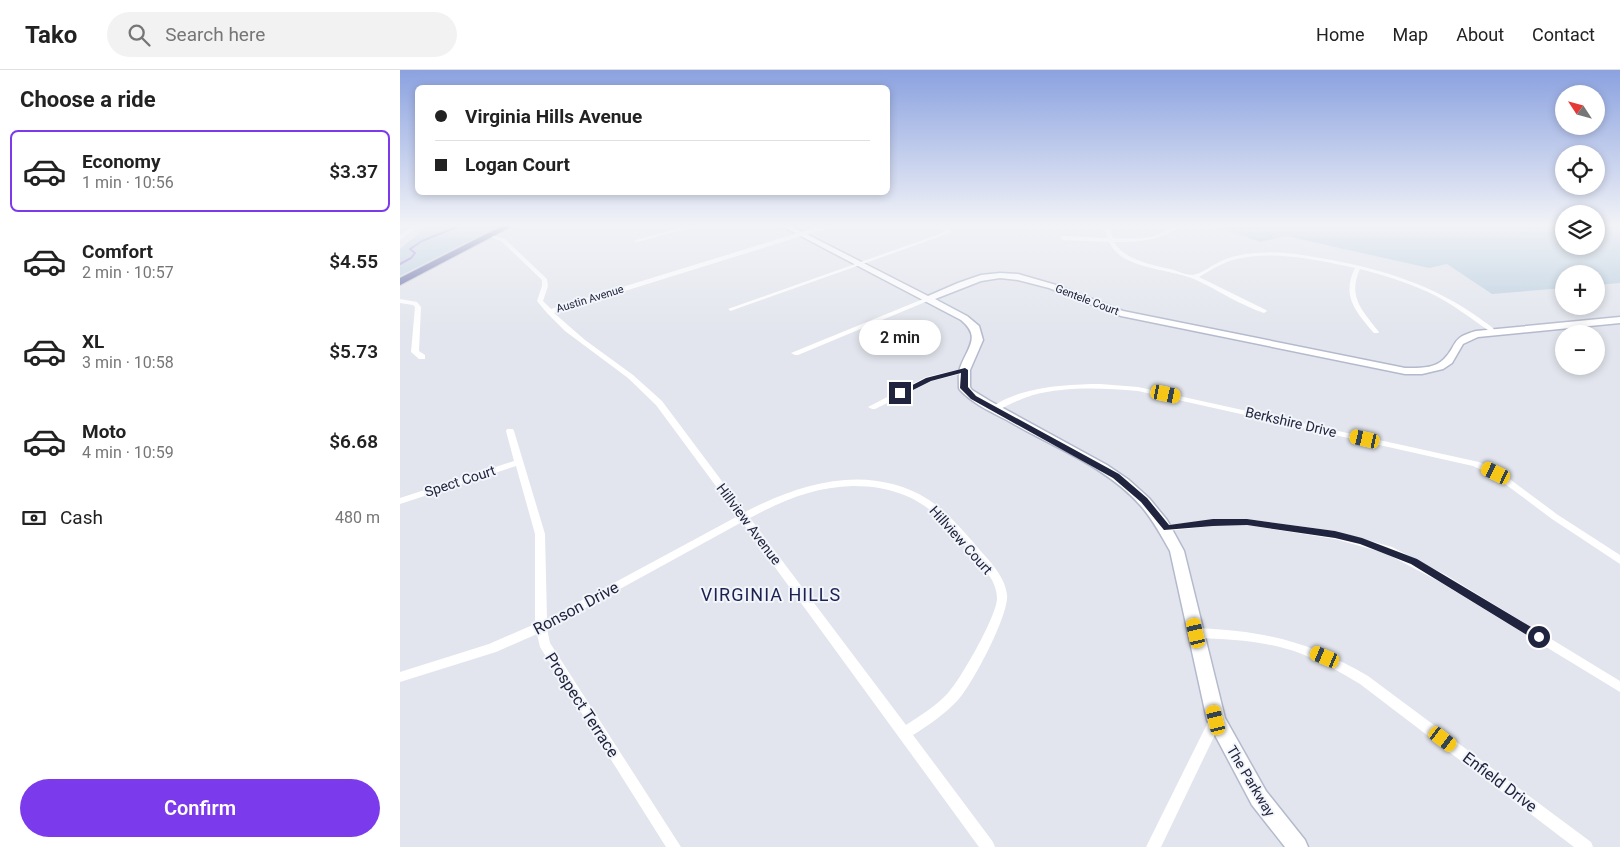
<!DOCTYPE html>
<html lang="en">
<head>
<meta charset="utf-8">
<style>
	body { margin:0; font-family:Roboto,sans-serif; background:#f2f2f2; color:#222; height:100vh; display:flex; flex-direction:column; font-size:19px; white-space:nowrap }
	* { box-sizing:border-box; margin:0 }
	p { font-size:16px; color:#767676 }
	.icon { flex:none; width:28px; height:28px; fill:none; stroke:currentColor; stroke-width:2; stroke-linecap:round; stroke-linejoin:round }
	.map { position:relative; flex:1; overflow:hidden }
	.details { display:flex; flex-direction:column; background:#fff; width:400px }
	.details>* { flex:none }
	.guide { position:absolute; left:15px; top:15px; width:475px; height:110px; border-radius:8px; box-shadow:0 2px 8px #0003; display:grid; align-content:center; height:110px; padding:0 20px; background:#fff }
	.needle { width:32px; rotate:306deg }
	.controls { position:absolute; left:1155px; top:15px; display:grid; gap:10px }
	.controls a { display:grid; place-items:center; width:50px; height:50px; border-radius:50%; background:#fff; box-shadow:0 2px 8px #0003; font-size:25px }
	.end { position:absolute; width:22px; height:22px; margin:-11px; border:6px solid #21243f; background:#fff; box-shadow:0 0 0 2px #fff }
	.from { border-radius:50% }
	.bubble { position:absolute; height:35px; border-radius:18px; background:#fff; box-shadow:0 2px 8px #0003; font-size:16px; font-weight:600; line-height:35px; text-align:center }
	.car { position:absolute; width:15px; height:30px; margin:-15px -8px; border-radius:6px; box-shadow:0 0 4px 1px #0007; background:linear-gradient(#f5c518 24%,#345 0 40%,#f5c518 0 76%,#345 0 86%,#f5c518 0) }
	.guide b { display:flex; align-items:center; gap:18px; height:48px; font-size:19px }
	.guide b+b { border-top:1px solid #e0e0e0 }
	.guide i { width:12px; height:12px; background:#222 }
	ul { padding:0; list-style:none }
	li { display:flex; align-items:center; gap:15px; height:82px; margin:0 10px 8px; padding:0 10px; border:2px solid transparent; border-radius:8px }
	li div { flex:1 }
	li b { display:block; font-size:19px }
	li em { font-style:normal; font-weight:600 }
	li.selected { border-color:#7c3aed }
	li>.icon { width:45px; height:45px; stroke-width:1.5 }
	h2 { padding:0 20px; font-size:22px; line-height:60px }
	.pay { display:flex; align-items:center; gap:12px; height:55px; padding:0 20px; font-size:19px }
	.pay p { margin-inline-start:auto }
	.button { display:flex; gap:10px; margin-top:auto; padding:10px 20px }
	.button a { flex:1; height:58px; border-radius:30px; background:#7c3aed; color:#fff; font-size:20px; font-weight:600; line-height:58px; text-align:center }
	header { display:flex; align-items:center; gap:30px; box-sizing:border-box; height:70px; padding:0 25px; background:#fff; border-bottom:1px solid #e0e0e0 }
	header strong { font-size:24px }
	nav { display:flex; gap:28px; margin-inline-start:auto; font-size:18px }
	.search { width:350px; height:45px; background:#f2f2f2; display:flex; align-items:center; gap:12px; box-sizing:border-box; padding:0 18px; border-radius:28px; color:#767676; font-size:19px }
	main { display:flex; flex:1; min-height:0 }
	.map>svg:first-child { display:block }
	.green { fill:#bacfdf }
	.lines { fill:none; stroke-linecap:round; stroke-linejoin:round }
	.stream { stroke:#9f87d4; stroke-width:2 }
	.secondary-casing { stroke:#b4bacd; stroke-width:3 }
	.primary-casing { stroke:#c1c2c9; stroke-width:2 }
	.street { fill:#fff; fill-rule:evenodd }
	.secondary { fill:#fff; fill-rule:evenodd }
	.primary { fill:#646ba4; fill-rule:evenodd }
	.route { fill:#21243f }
	.labels { text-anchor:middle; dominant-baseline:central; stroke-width:4; stroke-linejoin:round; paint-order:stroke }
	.far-street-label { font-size:11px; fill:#21243f; stroke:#f2f5f9 }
	.street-label { font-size:14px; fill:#21243f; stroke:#f2f5f9 }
	.near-street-label { font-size:16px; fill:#21243f; stroke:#f2f5f9 }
	.near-neighbourhood-label { font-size:18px; letter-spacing:1px; fill:#1c2152; stroke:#f2f5f9 }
</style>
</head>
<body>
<header>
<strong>Tako</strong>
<div class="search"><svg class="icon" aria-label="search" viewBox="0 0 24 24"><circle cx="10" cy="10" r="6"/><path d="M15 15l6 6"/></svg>Search here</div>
<nav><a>Home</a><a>Map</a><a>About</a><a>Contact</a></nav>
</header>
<main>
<section class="details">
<h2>Choose a ride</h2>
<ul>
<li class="selected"><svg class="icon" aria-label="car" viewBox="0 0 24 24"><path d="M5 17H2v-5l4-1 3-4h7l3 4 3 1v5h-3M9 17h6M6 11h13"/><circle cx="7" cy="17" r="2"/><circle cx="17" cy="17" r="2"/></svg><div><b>Economy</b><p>1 min · 10:56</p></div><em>$3.37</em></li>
<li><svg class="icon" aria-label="car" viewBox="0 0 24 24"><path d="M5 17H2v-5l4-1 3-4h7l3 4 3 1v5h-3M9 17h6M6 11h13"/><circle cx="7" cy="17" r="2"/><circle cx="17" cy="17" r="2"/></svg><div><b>Comfort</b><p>2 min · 10:57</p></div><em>$4.55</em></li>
<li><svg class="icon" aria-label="car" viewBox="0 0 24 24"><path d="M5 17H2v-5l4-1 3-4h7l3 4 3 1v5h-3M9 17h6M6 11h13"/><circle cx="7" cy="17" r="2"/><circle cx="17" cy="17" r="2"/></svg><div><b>XL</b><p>3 min · 10:58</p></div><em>$5.73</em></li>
<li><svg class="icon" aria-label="car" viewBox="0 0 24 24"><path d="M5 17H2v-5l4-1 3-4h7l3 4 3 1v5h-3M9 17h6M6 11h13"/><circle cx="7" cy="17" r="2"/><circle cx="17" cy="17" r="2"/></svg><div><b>Moto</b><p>4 min · 10:59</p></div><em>$6.68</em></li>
</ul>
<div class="pay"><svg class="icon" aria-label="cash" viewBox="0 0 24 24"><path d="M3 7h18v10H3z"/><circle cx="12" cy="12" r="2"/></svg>Cash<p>480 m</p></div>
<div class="button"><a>Confirm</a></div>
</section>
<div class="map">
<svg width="1220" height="777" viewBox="0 0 1220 777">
	<rect width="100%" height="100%" fill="#e2e5ed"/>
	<g class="green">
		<polygon points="30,154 103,154 0,206 0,179"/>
		<polygon points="819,154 1164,154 1164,176 1196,176 1196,154 1220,154 1220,213 1196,215 1196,204 1164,204 1164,218 1092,224 1047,194 1029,198 886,166 860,172 826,160"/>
	</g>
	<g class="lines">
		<polyline class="stream" points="0,194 11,188 15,183 10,179 22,171 64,154"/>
		<defs>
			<path id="secondary" d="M378,154h9l141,72 30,-13 23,-8 19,-2 18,1 38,11 67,26 282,57c13,0 29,1 39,-9 14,-14 6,-21 32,-28l144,-14v6l-142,14 -15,7 -11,19 -9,6 -21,5h-17l-284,-58 -72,-28 -31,-8 -18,-2 -19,3 -46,18 32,17 12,10 4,14 -13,30v17l2,3 18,11 117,64 22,15 20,18 18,22 17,31 41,167 41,73 39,49 3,7h-23l-33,-42 -45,-85 -37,-169c-9,-16 -17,-31 -29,-45 -34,-39 -86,-58 -129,-83 -18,-10 -38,-18 -52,-33l-1,-2c0,-6 -1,-14 1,-20 7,-20 22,-31 1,-48z"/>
			<polygon id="primary" points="106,154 116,154 0,215 0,208"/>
		</defs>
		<use href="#secondary" class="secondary-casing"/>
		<use href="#primary" class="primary-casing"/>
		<g class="street">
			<polygon points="16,154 22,154 0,170 0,165"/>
			<polygon points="294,154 302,154 238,172 233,171"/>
			<path d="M427,154h7l-13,6 -267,83 31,27 48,35 29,26 83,111c58,-30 125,-49 184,-12 17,11 31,27 44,42 12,15 32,32 34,53 2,20 -35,90 -49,105 -13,14 -29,25 -45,35l80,107 2,5h-16l-237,-325 -195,107 3,14 131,204h-15l-126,-200 -3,-13 -41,18 -96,30v-10l89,-28 46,-20v-90l-19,-68 -116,38v-6l114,-37 -8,-30 1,-2h6l1,2 31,103 2,85 191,-103 -82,-111 -28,-27 -63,-47 -18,-18 -10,-12 5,-15v-6l-41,-39 -13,-5v-2l17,5 42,40 1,7 -5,15 8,8zM453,416c20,0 38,3 56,11 28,13 48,39 66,62 6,7 13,14 17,21 3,6 5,12 5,19 -1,18 -36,80 -49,94 -12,13 -28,23 -42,32l-156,-207c34,-18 64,-31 103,-32z"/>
			<polygon points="542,154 546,154 551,162 550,163 333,240 331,241 328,239 537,165 545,161"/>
			<path d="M703,154h6l4,14c13,1 28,1 41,-2 7,-2 15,-9 22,-9v2c-18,12 -40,13 -62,13 12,19 39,23 60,28 5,2 13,5 18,5 7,0 21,-10 27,-13 12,-6 24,-8 37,-9 21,-2 43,1 64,5 54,9 106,24 152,55 8,6 17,11 24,18l-3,2 -2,-1c-21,-14 -41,-30 -63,-40 -22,-10 -45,-17 -68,-23 -13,28 3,42 19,63l-1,1h-4c-18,-21 -33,-37 -19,-65 -37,-8 -80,-18 -118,-9 -14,3 -26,11 -38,18l67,33 1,1 -3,2c-24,-8 -46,-23 -70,-34 -23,-10 -74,-10 -85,-37l-46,-2 -3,-2 3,-2 45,2z"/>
			<polygon points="528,227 530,228 530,230 398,285 395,285 391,283"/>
			<polygon points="0,229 17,232 21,237 19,281 25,285 25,289 19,289 11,282 15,237 13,235 0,233"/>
			<polygon points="565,298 568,298 568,302 532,311 475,339 472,339 468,337 526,307"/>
			<path d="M700,314l38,3 341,75 20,9 59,44 62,40v9l-68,-45 -59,-44 -20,-9 -335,-75c-34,-3 -71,-5 -105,4 -13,4 -25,10 -36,16h-3l-4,-2c25,-22 79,-25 110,-25z"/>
			<polygon points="847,449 935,461 992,477 1046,505 1220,611 1220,622 1038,511 985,483 935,469 847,455 813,456 767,461 764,460 762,458 764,456 767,455 813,450"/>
			<path d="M796,558c70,3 112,13 172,48l223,166 2,5h-19l-214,-163c-19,-12 -38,-22 -58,-30 -34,-13 -70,-15 -106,-16l-4,-2 -2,-3 2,-3z"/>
			<polygon points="816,644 821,646 822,650 761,777 746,777 811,646"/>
		</g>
		<use href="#secondary" class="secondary"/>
		<use href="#primary" class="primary"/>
	</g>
	<linearGradient id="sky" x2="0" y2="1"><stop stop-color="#8ba2e0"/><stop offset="0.59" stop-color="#f2f3f7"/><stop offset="1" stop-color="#f2f3f7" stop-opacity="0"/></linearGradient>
	<rect width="1220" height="263" fill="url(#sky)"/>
	<polygon class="route" points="565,298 568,300 568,317 576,326 719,404 747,428 769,455 813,449 847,449 935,461 962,468 1017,489 1143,564 1144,567 1139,572 1135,570 1011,494 960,474 935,468 847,455 813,456 764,460 741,432 713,408 571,329 560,318 561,303 531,311 503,325 497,323 526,308"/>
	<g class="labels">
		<g class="far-street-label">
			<text transform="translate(190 229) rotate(-17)">Austin Avenue</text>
			<text transform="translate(687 230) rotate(21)">Gentele Court</text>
		</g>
		<g class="street-label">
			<text transform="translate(891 352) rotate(13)">Berkshire Drive</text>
			<text transform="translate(60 411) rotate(-18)">Spect Court</text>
			<text transform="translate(349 454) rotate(53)">Hillview Avenue</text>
			<text transform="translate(561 470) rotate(48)">Hillview Court</text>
			<text transform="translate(851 711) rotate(59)">The Parkway</text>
		</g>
		<g class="near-street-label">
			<text transform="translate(176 538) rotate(-28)">Ronson Drive</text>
			<text transform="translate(182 635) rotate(57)">Prospect Terrace</text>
			<text transform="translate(1100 712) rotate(37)">Enfield Drive</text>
		</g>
		<g class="near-neighbourhood-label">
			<text x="371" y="524">VIRGINIA HILLS</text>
		</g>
	</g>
</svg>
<div class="controls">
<a><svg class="needle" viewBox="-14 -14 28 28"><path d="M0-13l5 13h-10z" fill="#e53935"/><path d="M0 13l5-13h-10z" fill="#767676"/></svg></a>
<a><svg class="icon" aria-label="locate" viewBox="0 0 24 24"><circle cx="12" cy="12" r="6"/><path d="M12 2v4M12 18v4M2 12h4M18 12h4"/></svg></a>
<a><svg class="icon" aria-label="layers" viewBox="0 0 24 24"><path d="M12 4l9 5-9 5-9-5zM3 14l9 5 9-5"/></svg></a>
<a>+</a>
<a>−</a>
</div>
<i class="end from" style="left:1139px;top:567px"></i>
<i class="end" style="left:500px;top:323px"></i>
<div class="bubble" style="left:459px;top:250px;width:82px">2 min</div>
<i class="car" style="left:766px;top:324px;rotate:102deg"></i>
<i class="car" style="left:965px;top:369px;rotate:283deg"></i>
<i class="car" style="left:1096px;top:403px;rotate:296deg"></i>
<i class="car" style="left:796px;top:563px;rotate:347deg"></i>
<i class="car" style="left:925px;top:587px;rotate:293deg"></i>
<i class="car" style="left:816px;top:650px;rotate:346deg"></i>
<i class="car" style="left:1043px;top:669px;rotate:127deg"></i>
<div class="guide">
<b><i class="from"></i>Virginia Hills Avenue</b>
<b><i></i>Logan Court</b>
</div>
</div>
</main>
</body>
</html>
